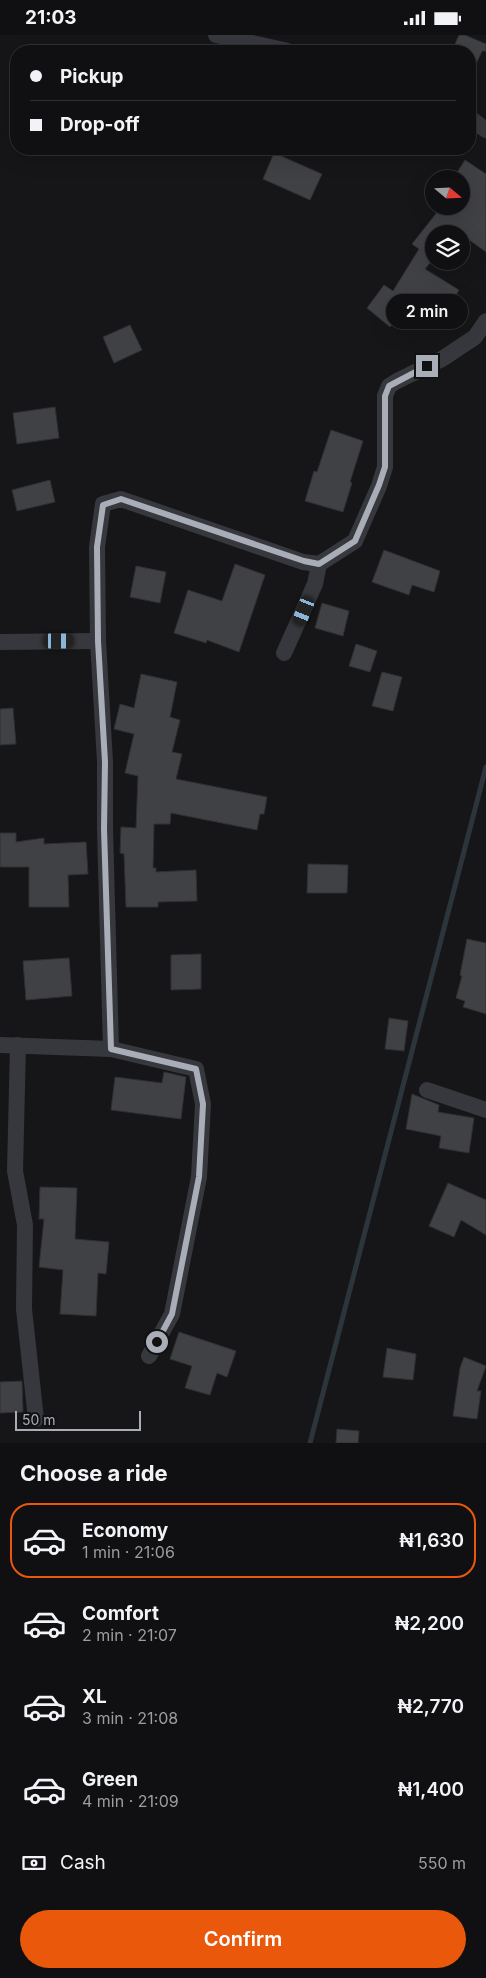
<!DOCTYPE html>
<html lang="en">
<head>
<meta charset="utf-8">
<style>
	body { margin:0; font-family:Inter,sans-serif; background:#1e1e20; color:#f1f3f6; height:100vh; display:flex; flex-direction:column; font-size:19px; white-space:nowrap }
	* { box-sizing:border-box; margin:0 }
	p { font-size:16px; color:#9c9d9f }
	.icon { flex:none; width:28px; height:28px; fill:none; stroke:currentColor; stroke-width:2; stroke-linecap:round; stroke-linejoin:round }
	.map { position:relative; height:1408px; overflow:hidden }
	.side { display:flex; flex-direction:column; background:#101012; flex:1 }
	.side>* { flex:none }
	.hud { position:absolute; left:10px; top:10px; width:466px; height:110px; border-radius:20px; box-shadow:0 5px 20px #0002,0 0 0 1px #303032; display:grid; align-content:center; height:110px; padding:0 20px; background:#101012 }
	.needle { width:32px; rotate:109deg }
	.buttons { position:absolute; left:425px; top:135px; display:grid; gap:10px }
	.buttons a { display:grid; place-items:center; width:45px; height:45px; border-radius:50%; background:#101012; box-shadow:0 5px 20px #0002,0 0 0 1px #303032; font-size:25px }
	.scale { position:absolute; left:15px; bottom:12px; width:126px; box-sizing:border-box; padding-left:5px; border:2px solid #a8adb8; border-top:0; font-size:14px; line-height:18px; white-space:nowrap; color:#a8adb8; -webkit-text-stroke:4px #111113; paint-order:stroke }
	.end { position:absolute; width:22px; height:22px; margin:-11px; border:6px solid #a8adb8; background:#111; box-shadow:0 0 0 2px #111 }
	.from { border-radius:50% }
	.bubble { position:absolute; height:35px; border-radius:18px; background:#101012; box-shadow:0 5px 20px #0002,0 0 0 1px #303032; font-size:16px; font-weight:600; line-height:35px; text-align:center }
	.car { position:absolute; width:15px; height:30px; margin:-15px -8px; border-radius:6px; box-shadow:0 0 4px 1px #0007; background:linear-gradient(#222 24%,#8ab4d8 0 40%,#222 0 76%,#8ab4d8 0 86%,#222 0) }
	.hud b { display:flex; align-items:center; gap:18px; height:48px; font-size:19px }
	.hud b+b { border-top:1px solid #303032 }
	.hud i { width:12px; height:12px; background:#f1f3f6 }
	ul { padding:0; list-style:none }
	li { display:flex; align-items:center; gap:15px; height:75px; margin:0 10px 8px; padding:0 10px; border:2px solid transparent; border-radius:20px }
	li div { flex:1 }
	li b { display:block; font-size:19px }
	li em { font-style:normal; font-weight:600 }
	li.active { border-color:#ea580c }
	li>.icon { width:45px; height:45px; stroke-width:1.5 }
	h2 { padding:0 20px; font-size:22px; line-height:60px }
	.pay { display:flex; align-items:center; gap:12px; height:55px; padding:0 20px; font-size:19px }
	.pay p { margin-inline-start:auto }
	.button { display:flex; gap:10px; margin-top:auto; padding:10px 20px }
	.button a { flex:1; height:58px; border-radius:30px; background:#ea580c; color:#fff; font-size:20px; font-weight:600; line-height:58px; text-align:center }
	.status { display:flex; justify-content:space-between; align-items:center; height:35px; padding:0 25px; background:#101012; direction:ltr }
	.status svg { height:14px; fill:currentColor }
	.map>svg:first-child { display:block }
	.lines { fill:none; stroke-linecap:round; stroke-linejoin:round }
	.stream { stroke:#2c353c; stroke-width:5 }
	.building { fill:#404145; stroke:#303034 }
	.minor { stroke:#37383d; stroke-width:16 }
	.route { stroke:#a8adb8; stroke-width:6 }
</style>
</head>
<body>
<div class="status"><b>21:03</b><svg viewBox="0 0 49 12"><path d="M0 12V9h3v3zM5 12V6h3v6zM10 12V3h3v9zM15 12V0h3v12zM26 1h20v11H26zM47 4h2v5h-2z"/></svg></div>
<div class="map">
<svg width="486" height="1408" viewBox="0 0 486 1408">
	<rect width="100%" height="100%" fill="#161618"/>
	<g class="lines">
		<polyline class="stream" points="310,1408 486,732"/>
	</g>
	<g class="building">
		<polygon points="459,0 465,0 486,9 486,16 482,16 470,42 470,16 452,16"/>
		<polygon points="274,118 322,139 310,165 263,144"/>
		<polygon points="465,125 486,139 486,217 461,199 434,199 434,223 425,234 459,255 445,278 415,260 390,292 367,273 384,250 393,256 419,214 412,209 442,171 461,171 461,144 453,144"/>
		<polygon points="130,290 142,315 114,328 103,302"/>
		<polygon points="55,372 59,403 17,409 13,378"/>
		<polygon points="331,395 363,406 350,447 352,448 343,477 305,466 314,436 317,437"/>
		<polygon points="50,445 55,467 17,476 12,455"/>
		<polygon points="384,515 440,536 434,557 412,550 409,560 372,547"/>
		<polygon points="235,529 265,540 239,617 207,605 206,608 174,598 188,555 222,566"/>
		<polygon points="136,531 166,537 160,568 130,562"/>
		<polygon points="322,568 349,576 343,601 315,593"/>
		<polygon points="356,609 377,616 370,637 349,631"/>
		<polygon points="382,637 402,642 393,676 372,671"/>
		<polygon points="141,639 177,647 170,682 180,685 172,717 182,719 176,744 267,762 264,779 260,779 257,795 171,778 170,789 154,789 153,833 156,833 156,837 196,835 197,866 158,867 158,872 126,872 124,819 120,818 121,792 136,793 138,741 125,738 134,699 114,694 120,669 134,673"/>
		<polygon points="13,673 16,709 0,710 0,674"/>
		<polygon points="0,798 16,798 16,807 44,803 44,809 86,807 88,839 68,840 69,872 29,872 29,832 0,832"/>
		<polygon points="308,829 348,830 347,858 307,858"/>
		<polygon points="467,904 486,908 486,979 463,972 465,966 456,963 462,941 460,940"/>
		<polygon points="201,919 201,954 171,955 171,920"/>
		<polygon points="69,923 72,961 26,965 23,926"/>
		<polygon points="389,983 408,986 404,1016 385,1014"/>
		<polygon points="164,1037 186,1042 181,1084 111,1075 115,1042 162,1048"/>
		<polygon points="412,1059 439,1070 438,1077 474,1083 469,1118 439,1113 441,1101 406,1094"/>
		<polygon points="448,1148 486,1165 486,1200 461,1185 454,1202 429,1191"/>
		<polygon points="40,1152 77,1153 75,1204 109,1207 106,1239 98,1238 96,1281 60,1279 63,1235 39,1232 44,1184 39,1184"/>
		<polygon points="179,1297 236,1316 227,1342 217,1338 210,1360 185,1353 192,1331 170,1324"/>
		<polygon points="387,1313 416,1319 413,1345 383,1342"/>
		<polygon points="464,1322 486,1331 477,1356 481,1356 477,1384 453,1381 460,1333"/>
		<polygon points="22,1346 23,1377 0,1378 0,1347"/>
		<polygon points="337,1394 359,1396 358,1408 336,1408"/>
	</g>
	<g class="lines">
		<g class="minor">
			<polyline points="216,0 288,16"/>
			<polyline points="470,83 486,95"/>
			<polyline points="0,607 98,606"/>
			<polyline points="284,618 315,549 319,529 355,506 379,451 385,432 385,361 389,351 397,346 442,324 475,302 486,286"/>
			<polyline points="0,1010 111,1014 196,1034 203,1069 199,1142 172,1279 149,1321"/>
			<polyline points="18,1010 15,1136 25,1190 24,1274 36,1384"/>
			<polyline points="111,1014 105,794 105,727 98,606 97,512 103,469 121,464 303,527 319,529"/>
			<polyline points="427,1055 486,1075"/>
		</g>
	</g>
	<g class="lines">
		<polyline class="route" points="157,1307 172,1279 199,1142 203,1069 196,1034 111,1014 104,794 105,727 98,606 97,512 103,470 121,464 304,526 319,529 355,506 379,450 385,432 385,361 389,351 427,331"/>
	</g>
</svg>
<div class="buttons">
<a><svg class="needle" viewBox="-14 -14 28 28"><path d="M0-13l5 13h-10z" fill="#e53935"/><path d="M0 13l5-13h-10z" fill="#9c9d9f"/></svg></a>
<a><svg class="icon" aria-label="layers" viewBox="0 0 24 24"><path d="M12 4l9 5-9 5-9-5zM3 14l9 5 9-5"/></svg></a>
</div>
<div class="scale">50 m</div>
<i class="end from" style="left:157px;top:1307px"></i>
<i class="end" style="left:427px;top:331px"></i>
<div class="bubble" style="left:386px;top:259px;width:82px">2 min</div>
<i class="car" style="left:304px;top:576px;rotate:202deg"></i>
<i class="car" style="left:59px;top:606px;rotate:90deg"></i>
<div class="hud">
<b><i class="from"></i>Pickup</b>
<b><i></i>Drop-off</b>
</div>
</div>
<section class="side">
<h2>Choose a ride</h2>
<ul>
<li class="active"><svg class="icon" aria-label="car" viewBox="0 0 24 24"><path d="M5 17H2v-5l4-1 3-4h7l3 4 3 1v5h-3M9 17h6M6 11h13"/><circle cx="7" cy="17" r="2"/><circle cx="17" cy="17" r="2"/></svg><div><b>Economy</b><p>1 min · 21:06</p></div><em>₦1,630</em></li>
<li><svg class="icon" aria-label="car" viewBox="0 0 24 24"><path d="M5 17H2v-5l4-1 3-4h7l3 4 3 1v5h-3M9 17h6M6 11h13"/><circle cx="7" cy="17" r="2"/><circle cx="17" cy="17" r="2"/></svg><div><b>Comfort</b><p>2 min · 21:07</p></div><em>₦2,200</em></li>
<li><svg class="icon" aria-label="car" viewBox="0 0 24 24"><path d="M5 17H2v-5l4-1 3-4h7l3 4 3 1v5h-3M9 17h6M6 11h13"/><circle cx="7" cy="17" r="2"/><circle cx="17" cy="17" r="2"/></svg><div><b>XL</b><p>3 min · 21:08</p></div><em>₦2,770</em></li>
<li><svg class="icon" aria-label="car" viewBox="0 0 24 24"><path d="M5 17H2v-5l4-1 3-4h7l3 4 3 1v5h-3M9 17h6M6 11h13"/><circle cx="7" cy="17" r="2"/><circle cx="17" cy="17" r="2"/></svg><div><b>Green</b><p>4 min · 21:09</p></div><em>₦1,400</em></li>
</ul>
<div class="pay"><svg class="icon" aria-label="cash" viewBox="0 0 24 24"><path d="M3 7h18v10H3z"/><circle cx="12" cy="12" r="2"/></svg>Cash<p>550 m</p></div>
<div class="button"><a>Confirm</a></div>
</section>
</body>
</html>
